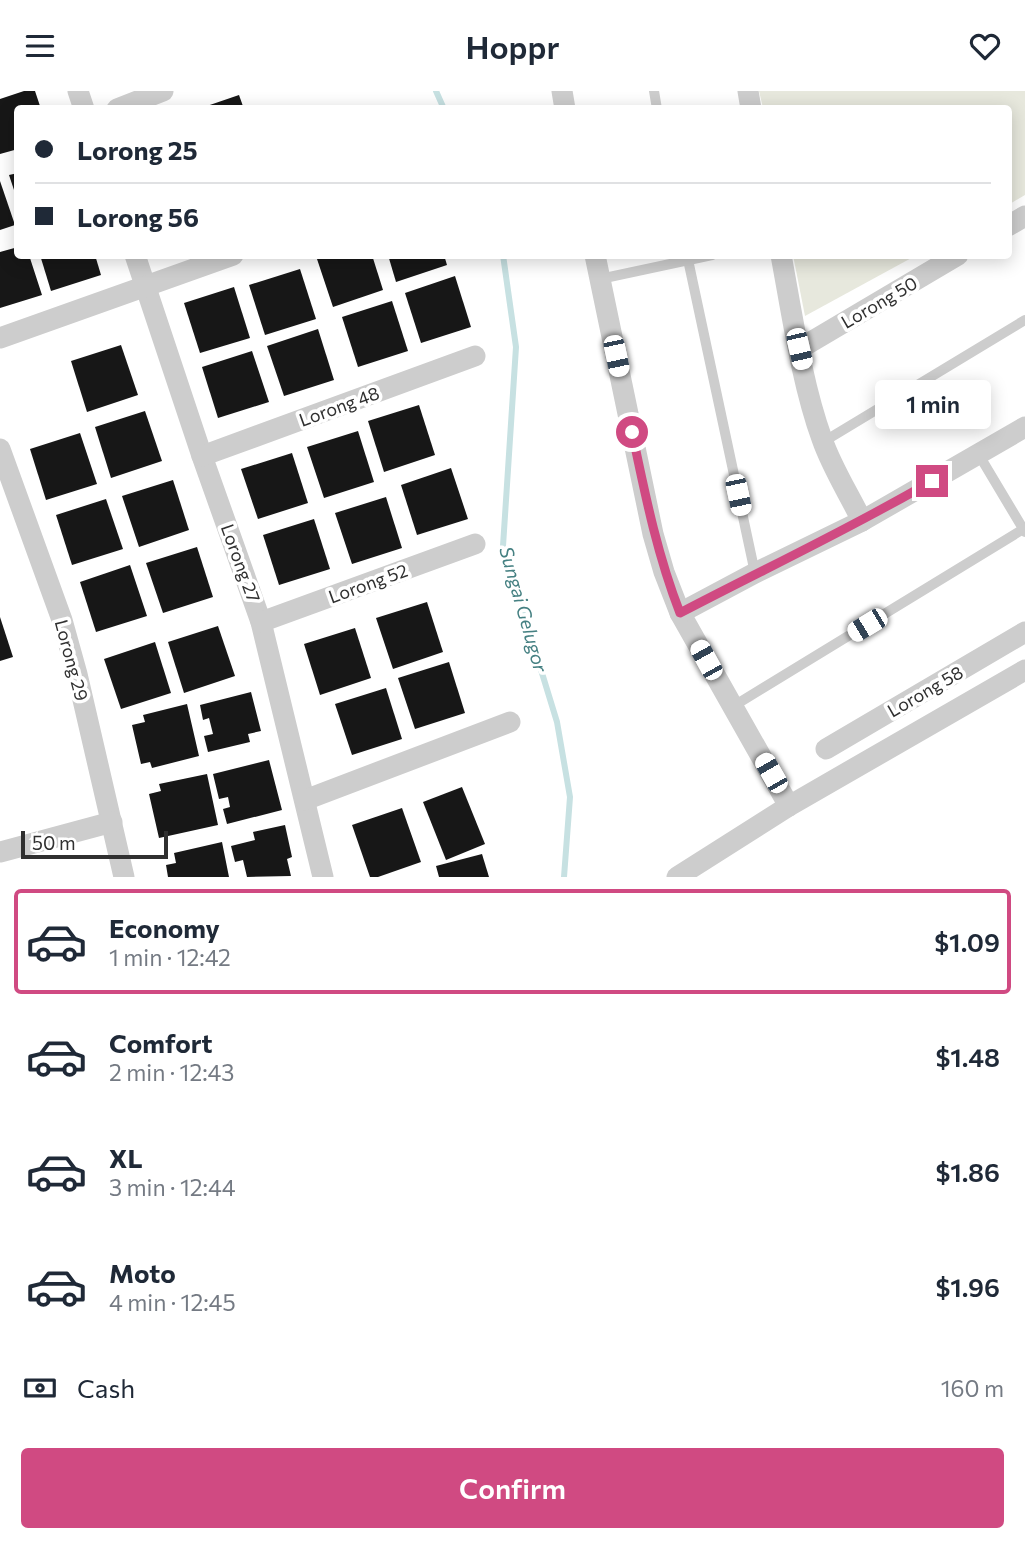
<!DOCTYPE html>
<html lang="en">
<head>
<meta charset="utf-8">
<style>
	body { margin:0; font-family:Commissioner,sans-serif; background:#f2f2f3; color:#1f2937; height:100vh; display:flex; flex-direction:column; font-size:26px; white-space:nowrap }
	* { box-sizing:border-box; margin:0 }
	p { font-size:23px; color:#747a83 }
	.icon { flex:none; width:38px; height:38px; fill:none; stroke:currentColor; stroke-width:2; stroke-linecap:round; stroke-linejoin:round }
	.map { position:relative; height:786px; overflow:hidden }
	.details { display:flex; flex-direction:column; background:#fff; flex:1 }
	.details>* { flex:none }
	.banner { position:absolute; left:14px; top:14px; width:998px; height:154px; border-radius:7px; box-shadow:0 4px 18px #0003; display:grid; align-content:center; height:154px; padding:0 21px; background:#fff }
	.scale { position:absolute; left:21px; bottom:18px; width:147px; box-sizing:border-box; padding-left:7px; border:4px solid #303030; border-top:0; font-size:19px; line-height:24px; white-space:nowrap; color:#303030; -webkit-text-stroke:5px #fff; paint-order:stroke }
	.end { position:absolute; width:32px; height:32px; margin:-16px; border:9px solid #d04a82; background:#fff; box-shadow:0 0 0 4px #fff }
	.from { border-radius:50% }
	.bubble { position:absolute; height:49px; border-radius:7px; background:#fff; box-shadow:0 4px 18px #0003; font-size:23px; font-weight:600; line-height:49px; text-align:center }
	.car { position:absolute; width:21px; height:42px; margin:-21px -10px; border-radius:9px; box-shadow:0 0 5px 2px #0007; background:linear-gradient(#fff 24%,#345 0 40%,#fff 0 76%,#345 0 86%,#fff 0) }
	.banner b { display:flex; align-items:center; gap:24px; height:66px; font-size:26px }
	.banner b+b { border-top:2px solid #e0e1e3 }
	.banner i { width:18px; height:18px; background:#1f2937 }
	ul { padding:12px 0 0; list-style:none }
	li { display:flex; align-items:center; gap:21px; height:105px; margin:0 14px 10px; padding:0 7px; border:4px solid transparent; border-radius:7px }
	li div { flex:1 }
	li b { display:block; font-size:26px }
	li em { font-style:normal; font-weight:600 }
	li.on { border-color:#d04a82 }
	li>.icon { width:63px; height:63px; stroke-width:1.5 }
	.pay { display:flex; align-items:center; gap:18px; height:77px; padding:0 21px; font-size:26px }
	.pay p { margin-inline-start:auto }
	.primary-button { display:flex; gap:14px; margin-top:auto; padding:14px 21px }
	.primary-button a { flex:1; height:80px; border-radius:7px; background:#d04a82; color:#fff; font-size:28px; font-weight:600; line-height:80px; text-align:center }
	header { display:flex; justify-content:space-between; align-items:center; height:91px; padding:0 21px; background:#fff; font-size:32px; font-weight:600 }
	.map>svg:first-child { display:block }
	.green { fill:#e7e8dd }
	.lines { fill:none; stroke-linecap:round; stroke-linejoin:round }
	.stream { stroke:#c7e1e2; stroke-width:6 }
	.building { fill:#171717 }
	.service { stroke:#cdcdcd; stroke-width:10 }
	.minor { stroke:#cdcdcd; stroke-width:21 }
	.route { stroke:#d04a82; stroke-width:9 }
	.labels { text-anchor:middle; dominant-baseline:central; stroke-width:7; stroke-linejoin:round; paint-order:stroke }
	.street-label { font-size:18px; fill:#303030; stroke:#fff }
	.water-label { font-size:19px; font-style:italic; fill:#458082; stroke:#fff }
</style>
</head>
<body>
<header><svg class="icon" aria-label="menu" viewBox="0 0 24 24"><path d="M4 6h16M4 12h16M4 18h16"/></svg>Hoppr<svg class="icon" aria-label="heart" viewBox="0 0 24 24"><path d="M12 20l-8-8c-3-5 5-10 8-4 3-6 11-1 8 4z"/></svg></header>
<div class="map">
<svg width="1025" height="786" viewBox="0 0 1025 786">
	<rect width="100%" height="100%" fill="#fff"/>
	<g class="green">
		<polygon points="759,0 1025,0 1025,104 1008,114 1008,18 763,17"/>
		<polygon points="793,164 915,164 915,165 805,225"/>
	</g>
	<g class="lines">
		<g class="stream">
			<polyline points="436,0 444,18"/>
			<polyline points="503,164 516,256 503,455 557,631 570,706 564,786"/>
		</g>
	</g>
	<g class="building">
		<polygon points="24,0 35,0 41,18 18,18 18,58 0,63 0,8"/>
		<polygon points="239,4 244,18 201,18 201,17"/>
		<polygon points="18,82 18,108 17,108 9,84"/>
		<polygon points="0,90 15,134 0,139"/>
		<polygon points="18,156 18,164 29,164 42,204 0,217 0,161"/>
		<polygon points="40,164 95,164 101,184 51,200"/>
		<polygon points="372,164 383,199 333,216 316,165"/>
		<polygon points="388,164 444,164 447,174 396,191"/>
		<polygon points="300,178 316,228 265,244 249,194"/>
		<polygon points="455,185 471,236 421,252 405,202"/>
		<polygon points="234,196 250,247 200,262 184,212"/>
		<polygon points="392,210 408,260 358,276 342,226"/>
		<polygon points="318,238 334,289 284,305 267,255"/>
		<polygon points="121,254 138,304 87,321 71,270"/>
		<polygon points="252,260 269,311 218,327 202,276"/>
		<polygon points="419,314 435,364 384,381 368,330"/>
		<polygon points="145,320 162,370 111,387 95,336"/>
		<polygon points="358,340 374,391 324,407 307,356"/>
		<polygon points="80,342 97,393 46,409 30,358"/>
		<polygon points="292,362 308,412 258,428 241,378"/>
		<polygon points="451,377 468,428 417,444 401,394"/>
		<polygon points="173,389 189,439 139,456 122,405"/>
		<polygon points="386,406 402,457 352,473 335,422"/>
		<polygon points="106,408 123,458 72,474 56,424"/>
		<polygon points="314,428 330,478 279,494 263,444"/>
		<polygon points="197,456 213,506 163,522 146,472"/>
		<polygon points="130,474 147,525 96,541 80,491"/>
		<polygon points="427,511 443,561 393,578 376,527"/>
		<polygon points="0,526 13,566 0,570"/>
		<polygon points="218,535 235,585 184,602 168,551"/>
		<polygon points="355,537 371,587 320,604 304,553"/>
		<polygon points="155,551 171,602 121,618 104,568"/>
		<polygon points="449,571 465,622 415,638 398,587"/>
		<polygon points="386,597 402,648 352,664 335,613"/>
		<polygon points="251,601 261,640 248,643 250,651 208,661 204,645 213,643 209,627 203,629 200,614"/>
		<polygon points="187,613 199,665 152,677 150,671 141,673 132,634 145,631 143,624"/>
		<polygon points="269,669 282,719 227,733 223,718 230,716 228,706 219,708 213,683"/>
		<polygon points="207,683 218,734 159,747 149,703 161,700 159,693"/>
		<polygon points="462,696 485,753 446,769 423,711"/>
		<polygon points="402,717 421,771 378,786 370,786 352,734"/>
		<polygon points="285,734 292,766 287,768 291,785 247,786 243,769 235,771 231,755 255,749 253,741"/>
		<polygon points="222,751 229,786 168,786 166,774 176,772 174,762"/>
		<polygon points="482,763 489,786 439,786 436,775"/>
	</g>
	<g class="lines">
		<g class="service">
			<polyline points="654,0 657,18"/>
			<polyline points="687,164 755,482"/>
			<polyline points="600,188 712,164"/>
			<polyline points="823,351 1025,229"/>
			<polyline points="979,364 1025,441"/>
			<polyline points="732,616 1025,437"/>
		</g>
		<g class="minor">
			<polyline points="78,0 84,18"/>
			<polyline points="562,0 565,18"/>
			<polyline points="748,0 751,18"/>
			<polyline points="117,18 163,0"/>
			<polyline points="1008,135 1025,125"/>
			<polyline points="135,164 202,365 261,531 323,786"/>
			<polyline points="595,164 653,443 664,481 680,522 789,715"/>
			<path d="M781,164c11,59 21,129 41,184 10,29 27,55 40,82"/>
			<polyline points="0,247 233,164"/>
			<polyline points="799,258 958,164"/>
			<polyline points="0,358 62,529 77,583 124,786"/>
			<polyline points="202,365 475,265"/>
			<polyline points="680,522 755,482 862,430 1025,336"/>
			<polyline points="261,531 475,453"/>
			<polyline points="826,658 1025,541"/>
			<polyline points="305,709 510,631"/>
			<polyline points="0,761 112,731"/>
			<polyline points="677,786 789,715 1025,579"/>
		</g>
	</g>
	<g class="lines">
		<path class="route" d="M632,341c13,62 25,122 48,181 84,-44 170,-84 252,-132"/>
	</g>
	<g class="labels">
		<g class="street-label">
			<text transform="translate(879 211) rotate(-30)">Lorong 50</text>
			<text transform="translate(339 315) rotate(-20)">Lorong 48</text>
			<text transform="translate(241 472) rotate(70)">Lorong 27</text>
			<text transform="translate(368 492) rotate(-20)">Lorong 52</text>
			<text transform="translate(72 569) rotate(75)">Lorong 29</text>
			<text transform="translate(925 600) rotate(-30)">Lorong 58</text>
		</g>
		<g class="water-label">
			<text transform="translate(524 518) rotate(74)">Sungai Gelugor</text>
		</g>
	</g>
</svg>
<div class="scale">50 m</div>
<i class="end from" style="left:632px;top:341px"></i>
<i class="end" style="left:932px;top:390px"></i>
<div class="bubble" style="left:875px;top:289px;width:116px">1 min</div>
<i class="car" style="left:799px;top:258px;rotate:167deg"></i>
<i class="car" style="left:616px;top:265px;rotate:168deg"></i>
<i class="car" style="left:738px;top:404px;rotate:168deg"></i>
<i class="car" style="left:867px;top:534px;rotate:239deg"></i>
<i class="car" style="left:706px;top:569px;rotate:331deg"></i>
<i class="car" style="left:771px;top:682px;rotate:330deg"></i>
<div class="banner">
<b><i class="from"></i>Lorong 25</b>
<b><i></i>Lorong 56</b>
</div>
</div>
<section class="details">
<ul>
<li class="on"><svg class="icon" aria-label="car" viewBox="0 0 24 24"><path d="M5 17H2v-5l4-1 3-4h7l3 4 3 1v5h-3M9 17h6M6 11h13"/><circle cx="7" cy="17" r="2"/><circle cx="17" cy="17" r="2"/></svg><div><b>Economy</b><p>1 min · 12:42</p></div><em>$1.09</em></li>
<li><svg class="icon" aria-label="car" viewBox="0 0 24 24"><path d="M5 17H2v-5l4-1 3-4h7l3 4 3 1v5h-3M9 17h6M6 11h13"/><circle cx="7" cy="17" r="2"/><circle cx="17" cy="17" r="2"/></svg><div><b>Comfort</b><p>2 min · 12:43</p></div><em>$1.48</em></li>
<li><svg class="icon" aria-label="car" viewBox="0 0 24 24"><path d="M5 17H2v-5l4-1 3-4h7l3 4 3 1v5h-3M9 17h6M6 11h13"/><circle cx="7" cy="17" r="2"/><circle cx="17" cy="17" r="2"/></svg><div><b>XL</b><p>3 min · 12:44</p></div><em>$1.86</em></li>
<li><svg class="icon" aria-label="car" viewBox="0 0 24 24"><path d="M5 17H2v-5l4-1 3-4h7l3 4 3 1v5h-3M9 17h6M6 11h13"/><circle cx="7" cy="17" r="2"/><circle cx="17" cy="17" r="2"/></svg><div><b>Moto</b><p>4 min · 12:45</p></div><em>$1.96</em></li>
</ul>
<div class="pay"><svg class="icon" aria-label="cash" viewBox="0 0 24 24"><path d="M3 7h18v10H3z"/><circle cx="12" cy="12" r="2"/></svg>Cash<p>160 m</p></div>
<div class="primary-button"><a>Confirm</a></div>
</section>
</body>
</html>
